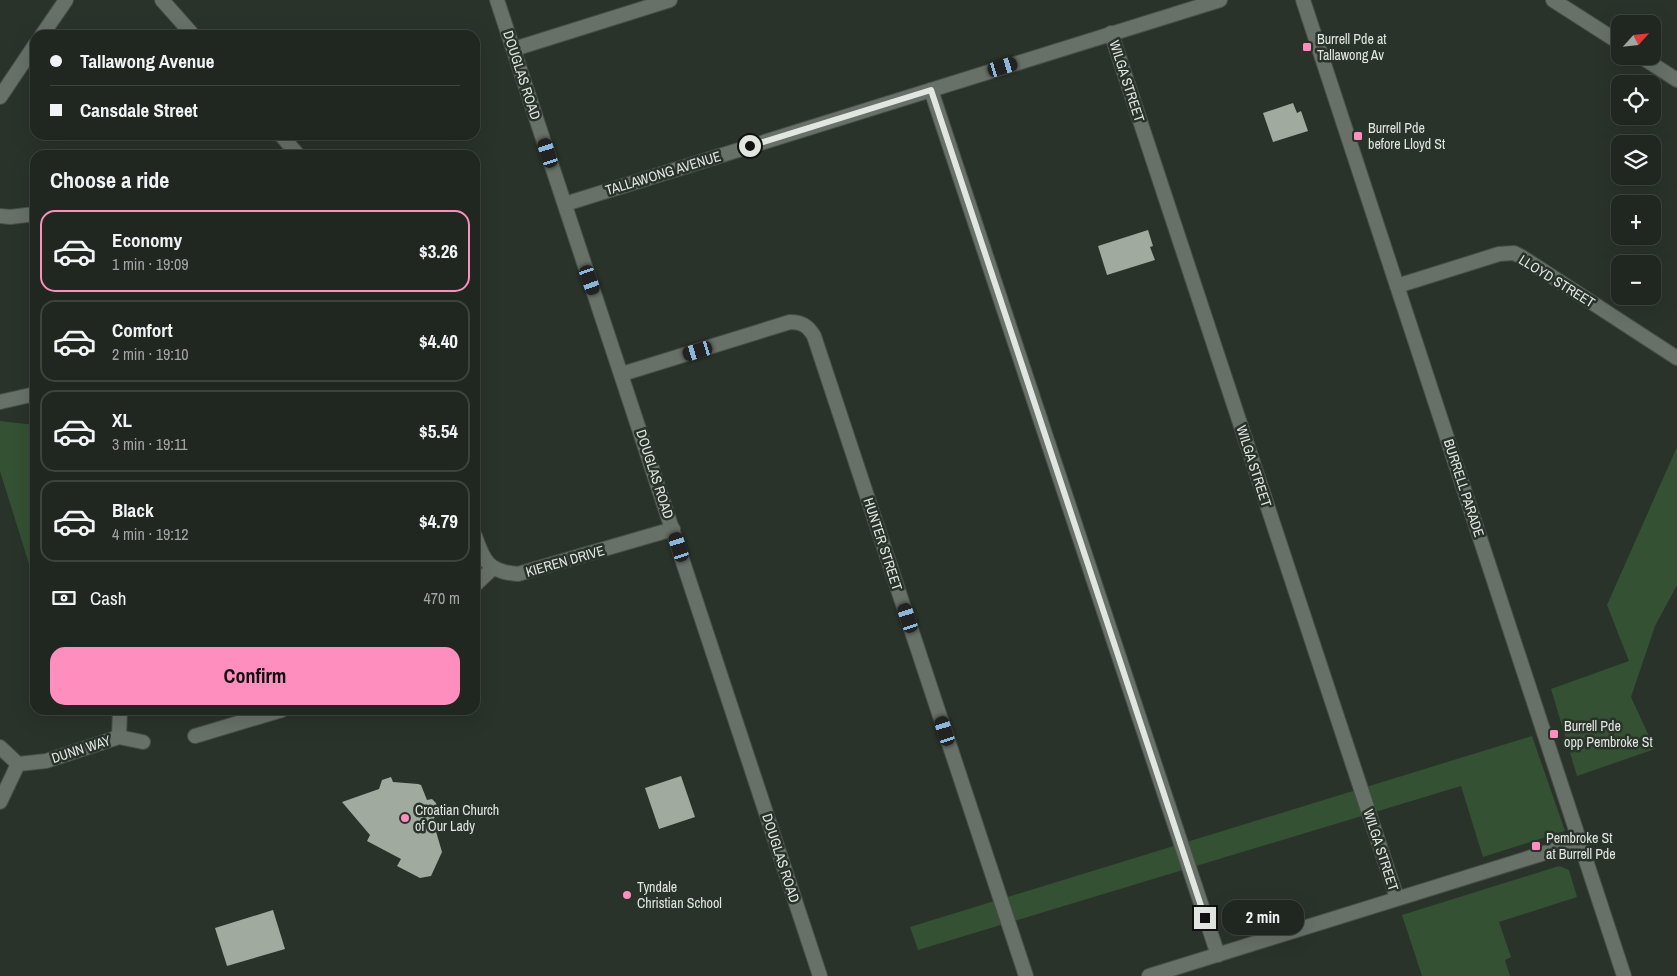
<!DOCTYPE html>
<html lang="en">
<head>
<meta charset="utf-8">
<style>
	body { margin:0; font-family:"Archivo Narrow",sans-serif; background:#2d322d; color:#f1f3f6; height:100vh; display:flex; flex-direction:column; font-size:19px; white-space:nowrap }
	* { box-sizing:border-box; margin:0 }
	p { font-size:16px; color:#a2a5a5 }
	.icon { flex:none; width:28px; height:28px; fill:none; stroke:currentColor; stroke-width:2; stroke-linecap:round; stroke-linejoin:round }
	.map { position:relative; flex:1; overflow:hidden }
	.side { position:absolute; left:30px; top:150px; width:450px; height:565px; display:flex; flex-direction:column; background:#202620; border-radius:15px; box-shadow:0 5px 20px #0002,0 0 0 1px #3d433e }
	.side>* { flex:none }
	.hud { position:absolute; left:30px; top:30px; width:450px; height:110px; border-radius:15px; box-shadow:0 5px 20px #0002,0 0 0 1px #3d433e; display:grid; align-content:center; height:110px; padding:0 20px; background:#202620 }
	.needle { width:32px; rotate:63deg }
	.fabs { position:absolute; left:1611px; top:15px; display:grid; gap:10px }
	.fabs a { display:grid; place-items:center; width:50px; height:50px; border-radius:10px; background:#202620; box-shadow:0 5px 20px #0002,0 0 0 1px #3d433e; font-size:25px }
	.end { position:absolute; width:22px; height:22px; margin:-11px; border:6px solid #e1e6e0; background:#111; box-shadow:0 0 0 2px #111 }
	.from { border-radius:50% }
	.bubble { position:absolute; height:35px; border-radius:15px; background:#202620; box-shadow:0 5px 20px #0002,0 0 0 1px #3d433e; font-size:16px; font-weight:800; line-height:35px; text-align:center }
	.car { position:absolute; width:15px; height:30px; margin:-15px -8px; border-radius:6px; box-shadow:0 0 4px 1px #0007; background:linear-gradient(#222 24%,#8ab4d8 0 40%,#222 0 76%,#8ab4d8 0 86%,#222 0) }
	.hud b { display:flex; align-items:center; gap:18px; height:48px; font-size:19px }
	.hud b+b { border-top:1px solid #3d433e }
	.hud i { width:12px; height:12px; background:#f1f3f6 }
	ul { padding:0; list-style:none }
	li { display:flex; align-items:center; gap:15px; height:82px; margin:0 10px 8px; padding:0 10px; border:2px solid #3d433e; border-radius:15px }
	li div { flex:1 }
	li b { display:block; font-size:19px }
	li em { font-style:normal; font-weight:800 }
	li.selected { border-color:#fd8ebe }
	li>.icon { width:45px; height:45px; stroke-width:1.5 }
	h2 { padding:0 20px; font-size:22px; line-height:60px }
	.pay { display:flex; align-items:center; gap:12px; height:55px; padding:0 20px; font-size:19px }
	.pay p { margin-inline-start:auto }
	.action { display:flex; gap:10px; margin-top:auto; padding:10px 20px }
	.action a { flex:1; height:58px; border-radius:15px; background:#fd8ebe; color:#111; font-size:20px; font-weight:800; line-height:58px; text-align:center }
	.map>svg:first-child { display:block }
	.green { fill:#345133 }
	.building { fill:#a0aa9f }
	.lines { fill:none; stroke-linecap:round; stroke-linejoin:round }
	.minor-casing { stroke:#494f48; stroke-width:16 }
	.tertiary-casing { stroke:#494f48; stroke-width:16 }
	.minor { stroke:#687167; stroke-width:14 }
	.tertiary { stroke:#687167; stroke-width:14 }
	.route { stroke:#e1e6e0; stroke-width:6 }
	.poi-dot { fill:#fd8ebe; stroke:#2a332a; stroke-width:2 }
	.labels { text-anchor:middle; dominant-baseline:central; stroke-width:5; stroke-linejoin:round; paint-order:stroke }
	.poi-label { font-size:14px; fill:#e1e6e0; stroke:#2a332a; text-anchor:start }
	.street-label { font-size:14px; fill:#e1e6e0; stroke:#2a332a }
</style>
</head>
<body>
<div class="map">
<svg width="1677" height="976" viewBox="0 0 1677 976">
	<rect width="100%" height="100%" fill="#2a332a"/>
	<g class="green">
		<polygon points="0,421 35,425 35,583 0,471"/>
		<polygon points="1677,447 1677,585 1655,626 1631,697 1655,749 1577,776 1551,689 1629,661 1607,605"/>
		<polygon points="1532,736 1565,831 1483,857 1461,786 918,950 910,927"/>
		<polygon points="1559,866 1569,870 1577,897 1499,922 1511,957 1505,960 1510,976 1422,976 1402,915"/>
	</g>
	<g class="building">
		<polygon points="1293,103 1297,113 1301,111 1308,131 1273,142 1263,113"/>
		<polygon points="1148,230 1153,246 1150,247 1155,260 1107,275 1098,246"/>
		<polygon points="681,776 695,817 659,829 645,788"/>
		<polygon points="391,777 393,782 418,784 421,785 427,800 432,799 436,803 438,809 433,821 442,852 431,876 420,878 397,866 401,859 367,841 370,835 342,802 379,789 382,780"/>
		<polygon points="273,910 285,949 227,966 215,928"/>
	</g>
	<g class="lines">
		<defs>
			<g id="minor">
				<polyline points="162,0 193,35"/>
				<polyline points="1303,0 1624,976"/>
				<polyline points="1553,0 1620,43"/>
				<polyline points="1111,33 1397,898"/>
				<polyline points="42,35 66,0"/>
				<polyline points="514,49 670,0"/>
				<polyline points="1640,56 1677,80"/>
				<polyline points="931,90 1218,955"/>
				<polyline points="0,97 35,45"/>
				<polyline points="281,135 298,155"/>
				<polyline points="565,204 1220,0"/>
				<polyline points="0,216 10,217 35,214"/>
				<polyline points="1397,286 1499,254 1514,253 1522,257 1677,358"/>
				<path d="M622,374l168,-52c12,0 18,4 24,14l212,640"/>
				<polyline points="0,402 35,394"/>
				<path d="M475,536c9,26 14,36 43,38l155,-45"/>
				<polyline points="475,585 493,568"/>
				<polyline points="195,736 282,710"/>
				<polyline points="119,737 120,710"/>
				<polyline points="0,747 18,764"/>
				<polyline points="18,764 46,761 119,737 143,742"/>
				<polyline points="0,802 18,764"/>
				<polyline points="1149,976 1580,842"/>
			</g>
			<polyline id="tertiary" points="497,0 820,976"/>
		</defs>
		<use href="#minor" class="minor-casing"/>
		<use href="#tertiary" class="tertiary-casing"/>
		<use href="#minor" class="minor"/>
		<use href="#tertiary" class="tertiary"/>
	</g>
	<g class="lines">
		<polyline class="route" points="750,146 931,90 1205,918"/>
	</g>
	<g class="poi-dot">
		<rect x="1302" y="42" width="10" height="10" rx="2.5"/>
		<rect x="1353" y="131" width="10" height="10" rx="2.5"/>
		<rect x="1549" y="729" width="10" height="10" rx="2.5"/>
		<circle cx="405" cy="818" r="5"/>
		<rect x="1531" y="841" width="10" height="10" rx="2.5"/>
		<circle cx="627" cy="895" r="5"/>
	</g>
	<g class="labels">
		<g class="poi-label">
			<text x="1317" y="39">Burrell Pde at<tspan x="1317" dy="16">Tallawong Av</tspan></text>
			<text x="1368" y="128">Burrell Pde<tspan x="1368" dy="16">before Lloyd St</tspan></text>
			<text x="1564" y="726">Burrell Pde<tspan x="1564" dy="16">opp Pembroke St</tspan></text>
			<text x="415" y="810">Croatian Church<tspan x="415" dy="16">of Our Lady</tspan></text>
			<text x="1546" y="838">Pembroke St<tspan x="1546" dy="16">at Burrell Pde</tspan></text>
			<text x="637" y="887">Tyndale<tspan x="637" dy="16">Christian School</tspan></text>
		</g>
		<g class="street-label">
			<text transform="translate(522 75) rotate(72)">DOUGLAS ROAD</text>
			<text transform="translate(1127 81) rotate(72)">WILGA STREET</text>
			<text transform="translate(663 173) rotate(-17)">TALLAWONG AVENUE</text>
			<text transform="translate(1557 281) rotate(32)">LLOYD STREET</text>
			<text transform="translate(1254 466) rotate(72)">WILGA STREET</text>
			<text transform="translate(655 474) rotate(72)">DOUGLAS ROAD</text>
			<text transform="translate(1464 488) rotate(72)">BURRELL PARADE</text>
			<text transform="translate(883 544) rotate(72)">HUNTER STREET</text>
			<text transform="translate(565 561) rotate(-16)">KIEREN DRIVE</text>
			<text transform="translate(81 749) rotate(-18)">DUNN WAY</text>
			<text transform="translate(1381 850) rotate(72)">WILGA STREET</text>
			<text transform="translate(781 858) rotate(72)">DOUGLAS ROAD</text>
		</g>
	</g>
</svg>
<div class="fabs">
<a><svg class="needle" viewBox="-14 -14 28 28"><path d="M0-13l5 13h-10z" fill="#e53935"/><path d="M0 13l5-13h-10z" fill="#a2a5a5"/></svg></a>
<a><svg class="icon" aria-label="locate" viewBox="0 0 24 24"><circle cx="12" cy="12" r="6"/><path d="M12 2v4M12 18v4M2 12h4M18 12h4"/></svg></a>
<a><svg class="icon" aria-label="layers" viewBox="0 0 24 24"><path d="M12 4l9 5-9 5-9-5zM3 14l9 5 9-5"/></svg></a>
<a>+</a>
<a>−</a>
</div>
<i class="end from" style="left:750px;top:146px"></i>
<i class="end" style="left:1205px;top:918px"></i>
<div class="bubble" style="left:1222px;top:900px;width:82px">2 min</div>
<i class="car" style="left:1003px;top:67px;rotate:73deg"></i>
<i class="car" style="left:548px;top:153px;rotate:342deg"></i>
<i class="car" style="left:590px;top:280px;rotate:161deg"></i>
<i class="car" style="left:698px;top:351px;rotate:253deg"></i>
<i class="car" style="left:679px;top:547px;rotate:342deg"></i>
<i class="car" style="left:908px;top:618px;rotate:342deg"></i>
<i class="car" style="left:945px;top:731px;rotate:342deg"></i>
<div class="hud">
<b><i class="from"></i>Tallawong Avenue</b>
<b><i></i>Cansdale Street</b>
</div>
<section class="side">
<h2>Choose a ride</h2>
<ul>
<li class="selected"><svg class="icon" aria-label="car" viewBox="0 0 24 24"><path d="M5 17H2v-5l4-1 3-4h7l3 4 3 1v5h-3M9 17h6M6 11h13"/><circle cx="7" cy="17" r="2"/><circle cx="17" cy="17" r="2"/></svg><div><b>Economy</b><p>1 min · 19:09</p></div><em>$3.26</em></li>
<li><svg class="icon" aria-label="car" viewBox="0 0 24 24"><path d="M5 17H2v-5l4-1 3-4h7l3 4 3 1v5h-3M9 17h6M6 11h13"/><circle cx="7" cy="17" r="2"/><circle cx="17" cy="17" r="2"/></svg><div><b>Comfort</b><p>2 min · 19:10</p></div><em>$4.40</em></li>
<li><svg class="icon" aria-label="car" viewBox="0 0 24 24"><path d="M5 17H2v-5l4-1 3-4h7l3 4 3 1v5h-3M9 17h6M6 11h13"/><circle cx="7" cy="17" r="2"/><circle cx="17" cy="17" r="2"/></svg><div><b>XL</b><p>3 min · 19:11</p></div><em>$5.54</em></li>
<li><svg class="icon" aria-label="car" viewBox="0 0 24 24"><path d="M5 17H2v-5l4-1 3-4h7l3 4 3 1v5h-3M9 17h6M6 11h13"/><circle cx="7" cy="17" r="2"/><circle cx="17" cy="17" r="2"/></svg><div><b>Black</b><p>4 min · 19:12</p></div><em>$4.79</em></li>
</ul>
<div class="pay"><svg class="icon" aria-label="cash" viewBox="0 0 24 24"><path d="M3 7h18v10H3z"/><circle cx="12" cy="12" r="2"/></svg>Cash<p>470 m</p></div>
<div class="action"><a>Confirm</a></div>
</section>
</div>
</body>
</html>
